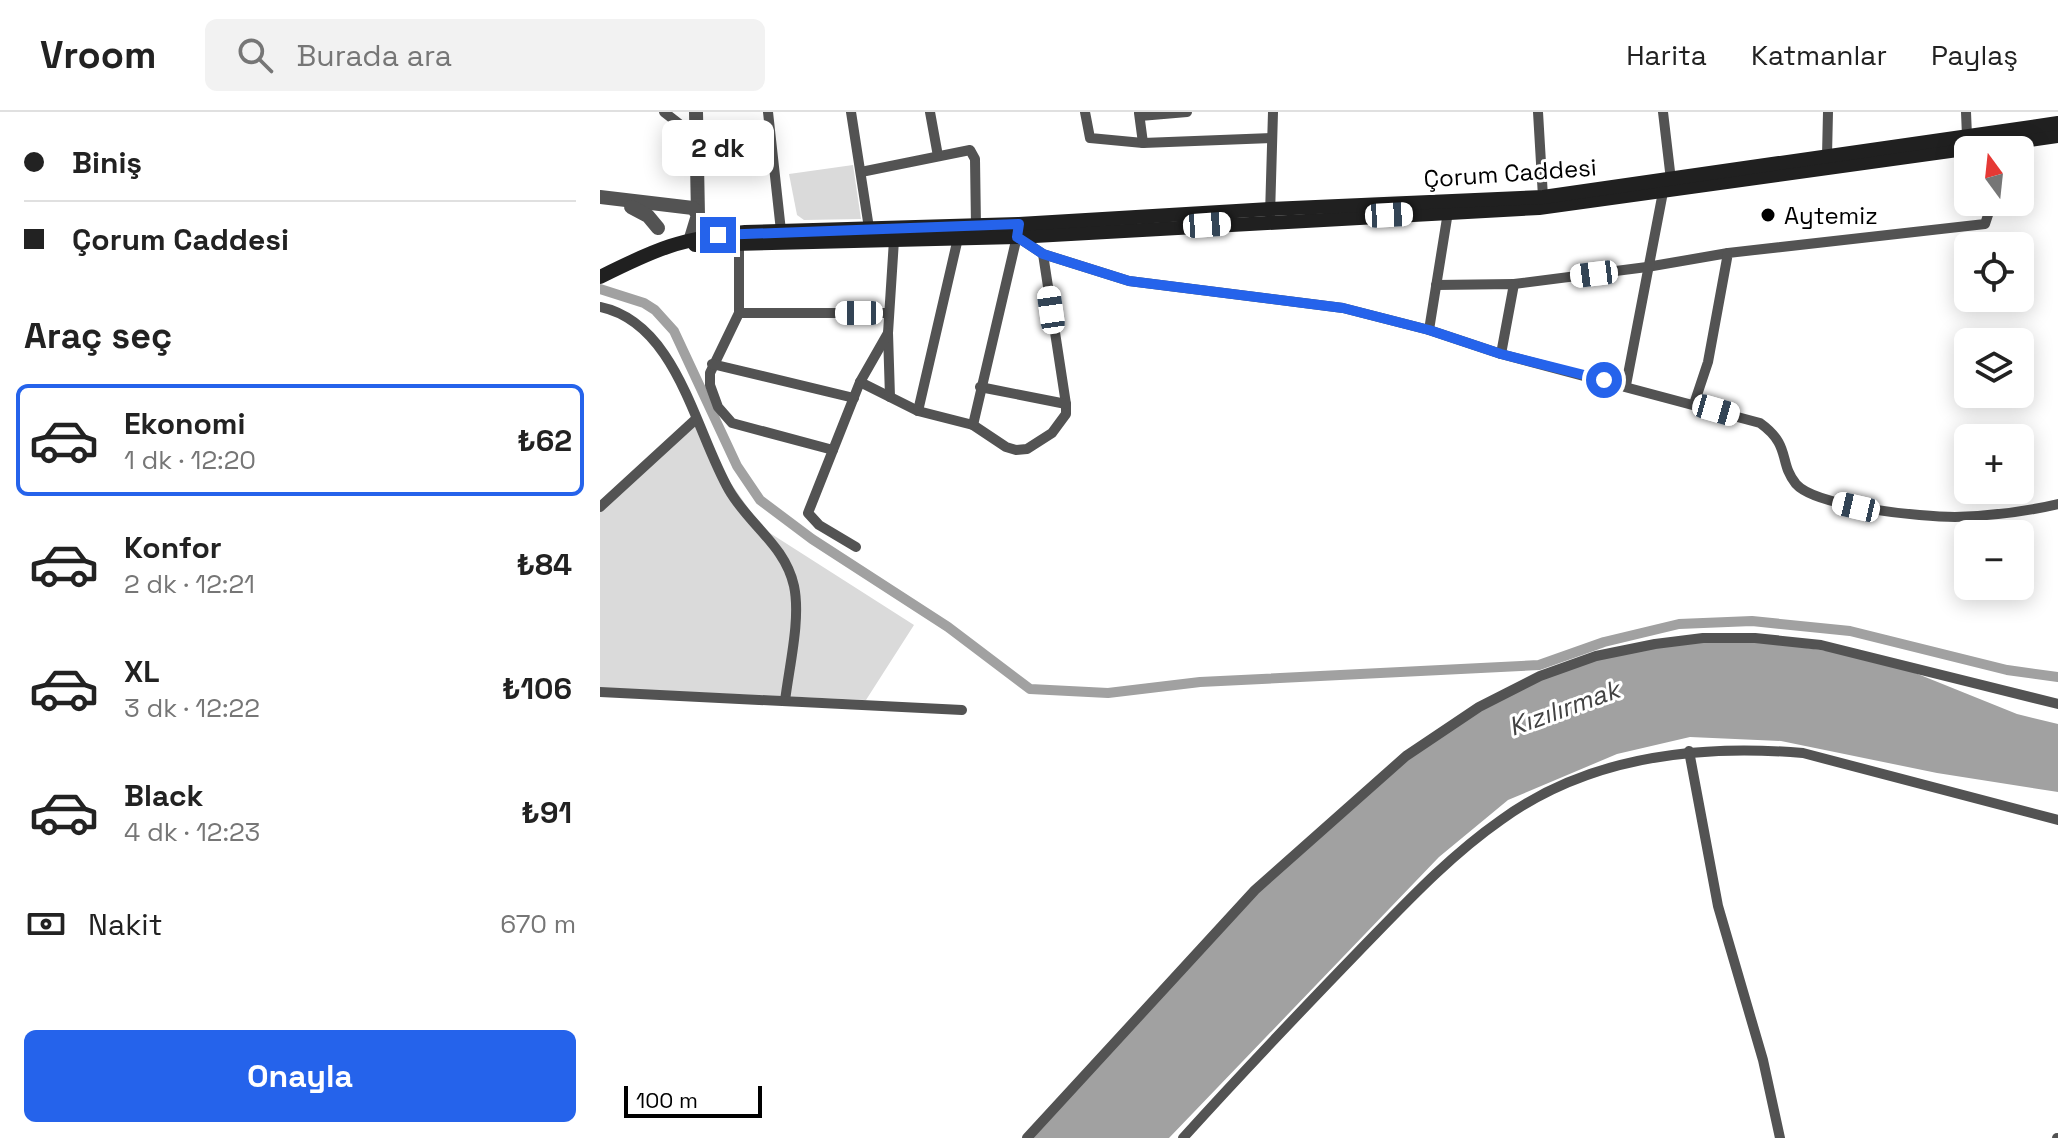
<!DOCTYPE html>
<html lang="tr">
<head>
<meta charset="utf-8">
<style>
	body { margin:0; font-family:"Space Grotesk",sans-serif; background:#f2f2f2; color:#222; height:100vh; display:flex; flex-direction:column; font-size:30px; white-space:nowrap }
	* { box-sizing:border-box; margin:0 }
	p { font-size:26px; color:#767676 }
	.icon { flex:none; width:44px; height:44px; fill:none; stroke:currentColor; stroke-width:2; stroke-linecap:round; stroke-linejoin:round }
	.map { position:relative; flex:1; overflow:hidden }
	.panel { display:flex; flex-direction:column; background:#fff; width:600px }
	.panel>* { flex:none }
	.guide { display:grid; align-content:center; height:176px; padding:0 24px; background:#fff }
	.needle { width:52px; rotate:345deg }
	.buttons { position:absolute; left:1354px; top:24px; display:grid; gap:16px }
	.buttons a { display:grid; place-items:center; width:80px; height:80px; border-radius:12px; background:#fff; box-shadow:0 4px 20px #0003; font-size:40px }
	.scale { position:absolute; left:24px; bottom:20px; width:138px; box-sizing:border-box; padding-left:8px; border:4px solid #000; border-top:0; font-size:22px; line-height:28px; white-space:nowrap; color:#000; -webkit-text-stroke:6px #fff; paint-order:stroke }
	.end { position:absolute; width:36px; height:36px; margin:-18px; border:10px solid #2563eb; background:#fff; box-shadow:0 0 0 4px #fff }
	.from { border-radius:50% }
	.bubble { position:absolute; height:56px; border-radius:12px; background:#fff; box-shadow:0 4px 20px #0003; font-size:26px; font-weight:800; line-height:56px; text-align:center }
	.car { position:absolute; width:24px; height:48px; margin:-24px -12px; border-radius:10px; box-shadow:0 0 6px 2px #0007; background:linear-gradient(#fff 24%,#345 0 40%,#fff 0 76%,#345 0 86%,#fff 0) }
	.guide b { display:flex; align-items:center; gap:28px; height:76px; font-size:30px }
	.guide b+b { border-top:2px solid #e0e0e0 }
	.guide i { width:20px; height:20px; background:#222 }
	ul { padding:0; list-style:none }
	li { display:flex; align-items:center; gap:24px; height:112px; margin:0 16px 12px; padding:0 8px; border:4px solid transparent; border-radius:12px }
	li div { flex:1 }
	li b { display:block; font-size:30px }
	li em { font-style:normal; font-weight:800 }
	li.on { border-color:#2563eb }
	li>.icon { width:72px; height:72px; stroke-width:1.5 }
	h2 { padding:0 24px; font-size:36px; line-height:96px }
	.pay { display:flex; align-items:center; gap:20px; height:88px; padding:0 24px; font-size:30px }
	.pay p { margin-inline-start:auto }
	.primary-button { display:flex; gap:16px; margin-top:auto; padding:16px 24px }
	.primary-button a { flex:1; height:92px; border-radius:12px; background:#2563eb; color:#fff; font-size:32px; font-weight:800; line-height:92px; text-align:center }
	header { display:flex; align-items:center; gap:48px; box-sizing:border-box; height:112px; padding:0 40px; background:#fff; border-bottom:2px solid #e0e0e0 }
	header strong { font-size:38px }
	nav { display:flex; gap:44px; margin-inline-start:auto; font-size:28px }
	.search { width:560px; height:72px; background:#f2f2f2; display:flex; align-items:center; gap:20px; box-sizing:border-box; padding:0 28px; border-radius:12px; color:#767676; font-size:30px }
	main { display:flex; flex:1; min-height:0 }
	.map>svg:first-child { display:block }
	.green { fill:#dadada }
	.water { fill:#a1a1a1 }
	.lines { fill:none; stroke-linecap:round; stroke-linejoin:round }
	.canal { stroke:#a1a1a1; stroke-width:10 }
	.minor { stroke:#535353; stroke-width:10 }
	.tertiary { stroke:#535353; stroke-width:14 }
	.secondary { stroke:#202020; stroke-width:14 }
	.route { stroke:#2563eb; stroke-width:10 }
	.poi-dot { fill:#000; stroke:#fff; stroke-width:3 }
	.labels { text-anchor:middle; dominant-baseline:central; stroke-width:6; stroke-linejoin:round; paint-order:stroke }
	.street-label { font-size:24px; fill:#000; stroke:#fff }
	.poi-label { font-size:24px; fill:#000; stroke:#fff; text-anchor:start }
	.water-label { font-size:26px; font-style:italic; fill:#424242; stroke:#fff }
</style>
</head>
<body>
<header>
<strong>Vroom</strong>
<div class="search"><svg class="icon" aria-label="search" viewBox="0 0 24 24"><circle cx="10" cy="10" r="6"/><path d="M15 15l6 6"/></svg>Burada ara</div>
<nav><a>Harita</a><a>Katmanlar</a><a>Paylaş</a></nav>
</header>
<main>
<section class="panel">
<div class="guide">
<b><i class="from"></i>Biniş</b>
<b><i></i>Çorum Caddesi</b>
</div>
<h2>Araç seç</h2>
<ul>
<li class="on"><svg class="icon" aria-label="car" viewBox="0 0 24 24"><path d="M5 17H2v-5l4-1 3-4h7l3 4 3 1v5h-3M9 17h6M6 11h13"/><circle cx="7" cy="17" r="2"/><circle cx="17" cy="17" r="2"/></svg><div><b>Ekonomi</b><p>1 dk · 12:20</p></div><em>₺62</em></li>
<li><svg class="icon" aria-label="car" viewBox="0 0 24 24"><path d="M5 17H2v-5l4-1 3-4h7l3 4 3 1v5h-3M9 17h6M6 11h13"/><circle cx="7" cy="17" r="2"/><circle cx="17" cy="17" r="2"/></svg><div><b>Konfor</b><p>2 dk · 12:21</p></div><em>₺84</em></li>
<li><svg class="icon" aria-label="car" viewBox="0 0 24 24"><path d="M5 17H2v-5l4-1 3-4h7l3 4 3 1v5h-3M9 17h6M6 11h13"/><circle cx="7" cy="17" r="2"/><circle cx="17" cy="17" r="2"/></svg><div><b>XL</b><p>3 dk · 12:22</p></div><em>₺106</em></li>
<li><svg class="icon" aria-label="car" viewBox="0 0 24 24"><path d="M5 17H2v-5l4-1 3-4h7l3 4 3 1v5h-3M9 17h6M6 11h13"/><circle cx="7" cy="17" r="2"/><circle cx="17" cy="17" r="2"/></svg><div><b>Black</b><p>4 dk · 12:23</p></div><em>₺91</em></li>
</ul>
<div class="pay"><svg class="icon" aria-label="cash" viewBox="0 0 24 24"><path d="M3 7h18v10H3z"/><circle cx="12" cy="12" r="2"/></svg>Nakit<p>670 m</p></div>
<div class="primary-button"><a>Onayla</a></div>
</section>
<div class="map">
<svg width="1458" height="1026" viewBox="0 0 1458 1026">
	<rect width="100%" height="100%" fill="#fff"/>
	<g class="green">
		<polygon points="253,53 261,107 204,108 197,103 189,62"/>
		<polygon points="96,307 130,370 162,416 314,513 266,588 0,576 0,395"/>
	</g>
	<polygon class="water" points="1129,525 1278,546 1417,602 1458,612 1458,680 1337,661 1181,629 1090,625 1017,642 908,688 839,745 569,1026 427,1026 655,778 806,644 879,595 996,544"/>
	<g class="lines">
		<polyline class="canal" points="0,177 44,191 55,198 74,219 137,354 160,388 212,427 348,515 430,577 508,581 600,570 939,553 1004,530 1079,512 1152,509 1250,519 1407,558 1458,565"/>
		<g class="minor">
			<polyline points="64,0 96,25"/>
			<polyline points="168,0 181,119"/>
			<polyline points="251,0 269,116"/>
			<polyline points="330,0 338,44"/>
			<polyline points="485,0 490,26 543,31 672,26"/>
			<polyline points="938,0 943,85"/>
			<polyline points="1063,0 1071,68"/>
			<polyline points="1366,0 1367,24 1371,29"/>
			<polyline points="539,1 543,31"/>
			<polyline points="540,4 587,0"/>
			<polyline points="1227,44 1228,0"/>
			<polyline points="261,60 370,38 375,47 376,114"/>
			<polyline points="670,103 673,0"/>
			<path d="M419,126l24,16 86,27 214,27 86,22 72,24 259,69c32,23 18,39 36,61 20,23 127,33 159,33 35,-1 69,-5 103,-13"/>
			<polyline points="139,134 139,201 110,261 110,273 118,295 132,311 233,338"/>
			<polyline points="914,172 1047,155 1128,141"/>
			<polyline points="836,173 914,172 901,242"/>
			<path d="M0,195c77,16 95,124 129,183 20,35 56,55 65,96 7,33 -5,81 -9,115"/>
			<polyline points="139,201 289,201"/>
			<polyline points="829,218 848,100"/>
			<polyline points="112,252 254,286"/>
			<polyline points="260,270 318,299 373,313 406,335 416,338 427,337 452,321 466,302 466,292 443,142"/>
			<polyline points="1026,273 1063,80"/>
			<polyline points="380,275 466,292"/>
			<polyline points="290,285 288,221 294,128"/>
			<polyline points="1094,292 1108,250 1128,141 1385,112 1388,103 1385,90"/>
			<polyline points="318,299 358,126"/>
			<polyline points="373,313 418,120"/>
			<polyline points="0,395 96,307"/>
			<polyline points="256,435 219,413 208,401 260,270 288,221"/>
			<polyline points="0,580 362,598"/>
			<polyline points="1089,639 1118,794 1163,948 1180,1026"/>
			<polyline points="427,1026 655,778 806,644 879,595 940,564 996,544 1055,532 1103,526 1155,526 1221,533 1458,592"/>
			<path d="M583,1026c57,-63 116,-125 175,-186 45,-46 90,-95 143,-132 88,-64 197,-76 302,-67l255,67"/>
			<polyline points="1457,1026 1458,1026"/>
		</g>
		<g class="tertiary">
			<polyline points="96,0 98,103 105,115 118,123"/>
			<polyline points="0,85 93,96 98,103 91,126"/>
			<polyline points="31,95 48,104 58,116"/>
		</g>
		<g class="secondary">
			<polyline points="95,133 417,125 939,96 1458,24"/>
			<path d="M0,165c56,-28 81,-39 145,-45l274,-8 251,-15 273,-12 515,-74"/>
		</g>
	</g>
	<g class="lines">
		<polyline class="route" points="118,123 419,112 417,125 443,142 529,169 743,196 829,218 901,242 1004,268"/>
	</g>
	<circle class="poi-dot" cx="1168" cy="103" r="8"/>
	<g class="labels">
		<g class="street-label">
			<text transform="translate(910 61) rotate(-4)">Çorum Caddesi</text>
		</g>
		<g class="poi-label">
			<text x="1184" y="103">Aytemiz</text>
		</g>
		<g class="water-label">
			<text transform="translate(964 596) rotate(-20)">Kızılırmak</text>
		</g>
	</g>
</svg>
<div class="buttons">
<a><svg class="needle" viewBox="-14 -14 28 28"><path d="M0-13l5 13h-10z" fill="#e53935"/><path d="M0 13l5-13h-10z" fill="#767676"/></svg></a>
<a><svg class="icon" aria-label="locate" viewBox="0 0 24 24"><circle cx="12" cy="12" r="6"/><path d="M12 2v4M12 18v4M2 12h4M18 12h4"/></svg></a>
<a><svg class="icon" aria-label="layers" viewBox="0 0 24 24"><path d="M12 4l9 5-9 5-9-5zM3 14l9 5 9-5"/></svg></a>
<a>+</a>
<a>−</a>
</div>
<div class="scale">100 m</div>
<i class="end from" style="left:1004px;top:268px"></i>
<i class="end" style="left:118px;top:123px"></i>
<div class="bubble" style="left:62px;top:8px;width:112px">2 dk</div>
<i class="car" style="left:789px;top:103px;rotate:87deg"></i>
<i class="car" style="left:607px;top:113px;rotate:86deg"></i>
<i class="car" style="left:994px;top:162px;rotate:263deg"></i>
<i class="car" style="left:451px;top:198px;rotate:352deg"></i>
<i class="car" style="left:259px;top:201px;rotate:270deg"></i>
<i class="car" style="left:1116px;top:298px;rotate:106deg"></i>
<i class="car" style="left:1256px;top:395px;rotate:283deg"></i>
</div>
</main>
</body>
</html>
